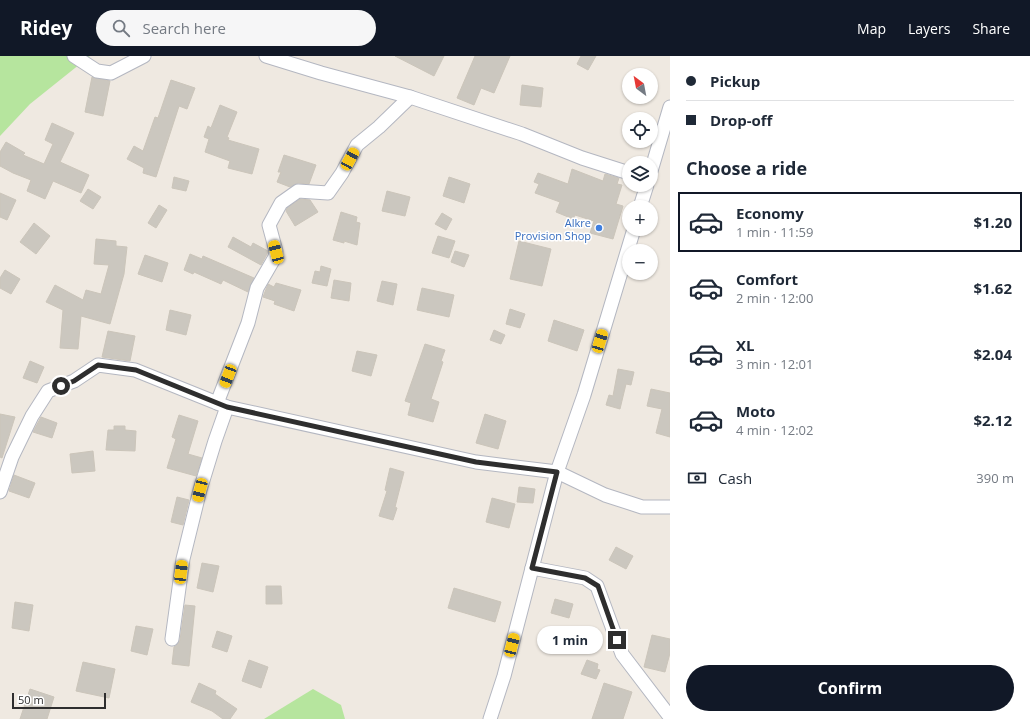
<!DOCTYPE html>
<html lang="en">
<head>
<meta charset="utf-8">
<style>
	body { margin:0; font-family:"Open Sans",sans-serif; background:#f6f6f7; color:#1f2937; height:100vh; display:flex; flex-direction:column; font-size:15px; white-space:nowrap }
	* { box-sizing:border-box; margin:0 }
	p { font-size:13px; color:#747a83 }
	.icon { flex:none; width:22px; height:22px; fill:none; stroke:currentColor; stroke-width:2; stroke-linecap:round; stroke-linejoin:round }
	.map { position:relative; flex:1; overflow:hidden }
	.drawer { display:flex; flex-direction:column; background:#fff; width:360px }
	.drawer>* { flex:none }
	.banner { display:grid; align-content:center; height:88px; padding:0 16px; background:#fff }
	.needle { width:26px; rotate:328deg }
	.buttons { position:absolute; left:622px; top:12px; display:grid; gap:8px }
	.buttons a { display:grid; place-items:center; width:36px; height:36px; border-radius:50%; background:#fff; box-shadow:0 1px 3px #0004; font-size:20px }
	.scale { position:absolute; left:12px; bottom:10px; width:94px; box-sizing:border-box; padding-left:4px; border:2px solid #2e2e2e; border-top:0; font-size:11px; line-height:14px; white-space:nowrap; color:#2e2e2e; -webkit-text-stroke:3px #fff; paint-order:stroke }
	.end { position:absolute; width:18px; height:18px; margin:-9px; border:5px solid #2e2e2e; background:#fff; box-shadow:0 0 0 2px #fff }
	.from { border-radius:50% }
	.bubble { position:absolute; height:28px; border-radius:14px; background:#fff; box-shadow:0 1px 3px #0004; font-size:13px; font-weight:700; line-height:28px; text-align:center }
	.car { position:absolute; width:12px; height:24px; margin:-12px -6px; border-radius:5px; box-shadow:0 0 3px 1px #0007; background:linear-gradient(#f5c518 24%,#345 0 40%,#f5c518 0 76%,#345 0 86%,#f5c518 0) }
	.banner b { display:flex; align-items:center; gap:14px; height:38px; font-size:15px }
	.banner b+b { border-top:1px solid #e0e1e3 }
	.banner i { width:10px; height:10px; background:#1f2937 }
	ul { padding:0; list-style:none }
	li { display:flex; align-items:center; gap:12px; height:60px; margin:0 8px 6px; padding:0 8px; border:2px solid transparent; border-radius:0px }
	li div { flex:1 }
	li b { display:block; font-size:15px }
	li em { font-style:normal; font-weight:700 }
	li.active { border-color:#111827 }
	li>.icon { width:36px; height:36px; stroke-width:1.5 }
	h2 { padding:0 16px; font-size:18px; line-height:48px }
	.pay { display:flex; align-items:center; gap:10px; height:44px; padding:0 16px; font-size:15px }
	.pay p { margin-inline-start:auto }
	.primary-button { display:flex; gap:8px; margin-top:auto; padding:8px 16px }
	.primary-button a { flex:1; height:46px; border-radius:24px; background:#111827; color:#fff; font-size:16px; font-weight:700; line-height:46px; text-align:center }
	header { display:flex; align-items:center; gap:24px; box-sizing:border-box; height:56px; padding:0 20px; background:#111827; color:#fff }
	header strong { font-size:19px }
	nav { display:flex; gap:22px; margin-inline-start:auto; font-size:14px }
	.search { width:280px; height:36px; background:#f6f6f7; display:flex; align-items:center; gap:10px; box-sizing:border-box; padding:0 14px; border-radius:22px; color:#747a83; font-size:15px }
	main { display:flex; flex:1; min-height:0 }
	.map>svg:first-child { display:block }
	.green { fill:#b6e59e }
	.building { fill:#cbc7bf; stroke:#cbc5ba }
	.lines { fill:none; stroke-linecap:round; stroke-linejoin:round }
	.minor-casing { stroke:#b4b7c1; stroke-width:15 }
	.minor { stroke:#fff; stroke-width:13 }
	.route { stroke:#2e2e2e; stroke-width:5 }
	.shop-dot { fill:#3f7fe0; stroke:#fff; stroke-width:1.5 }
	.labels { text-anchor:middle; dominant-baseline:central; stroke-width:3; stroke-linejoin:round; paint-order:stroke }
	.shop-label { font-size:11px; fill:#366cbe; stroke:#fff; text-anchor:end }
</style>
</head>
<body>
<header>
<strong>Ridey</strong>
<div class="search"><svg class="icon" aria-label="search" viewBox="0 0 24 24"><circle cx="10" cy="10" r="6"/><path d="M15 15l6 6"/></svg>Search here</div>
<nav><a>Map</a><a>Layers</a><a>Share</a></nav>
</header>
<main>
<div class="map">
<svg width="670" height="663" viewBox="0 0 670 663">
	<rect width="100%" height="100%" fill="#efe9e1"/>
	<g class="green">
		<polygon points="0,0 90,0 30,48 0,80"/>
		<polygon points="313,633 341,649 345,663 264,663"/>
	</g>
	<g class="building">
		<polygon points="395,0 444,0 434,20"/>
		<polygon points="475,0 510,0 494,37 481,32 474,49 457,42"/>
		<polygon points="581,0 596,0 588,14 577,8"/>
		<polygon points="92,21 110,25 103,60 85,56"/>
		<polygon points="171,24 195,32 187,53 179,50 156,121 143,117 144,112 127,103 134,90 143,95 155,61 158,62"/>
		<polygon points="522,29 543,32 541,51 520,49"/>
		<polygon points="220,49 237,56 227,81 229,82 228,84 259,93 252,118 228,112 230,105 205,96 209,83 204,81 208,70 211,72"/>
		<polygon points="52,67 74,77 60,106 89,119 81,137 53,125 45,143 27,135 31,124 13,117 0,110 0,96 6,86 25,97 23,99 44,108 53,88 45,84"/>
		<polygon points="284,99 316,109 309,128 298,127 290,131 277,126 281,116 278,116"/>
		<polygon points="572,113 603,125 605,118 619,122 617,128 622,129 616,148 623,150 613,183 590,177 594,165 575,159 573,163 556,156 560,146 535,137 539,128 534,126 538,117 568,128"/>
		<polygon points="174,121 189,125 186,135 172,132"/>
		<polygon points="449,121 470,128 464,147 443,140"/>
		<polygon points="88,133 101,141 93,153 80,145"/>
		<polygon points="387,135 410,141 405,160 382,155"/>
		<polygon points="0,137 16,144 7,164 0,161"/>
		<polygon points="300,143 310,144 318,156 295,170 286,155 287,152"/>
		<polygon points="159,149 167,154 156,172 148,167"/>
		<polygon points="341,156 357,161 356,166 360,167 357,189 344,185 344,187 333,184"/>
		<polygon points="442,157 452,163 446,174 435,168"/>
		<polygon points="34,167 50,180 36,198 20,186"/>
		<polygon points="438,180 455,185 449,202 432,197"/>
		<polygon points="233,181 251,191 253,187 268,195 267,198 261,209 228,191"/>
		<polygon points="96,183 116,185 116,190 127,191 124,218 110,268 81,260 78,293 60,292 63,254 46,246 55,229 83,244 86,234 101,238 109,209 94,208"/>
		<polygon points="519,185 551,193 542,230 510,223"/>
		<polygon points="455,195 469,199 464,211 451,206"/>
		<polygon points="190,198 202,203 203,200 254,222 248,236 223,224 221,228 194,216 193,218 184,214"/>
		<polygon points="145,199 168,207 162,226 138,218"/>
		<polygon points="321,210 331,213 327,230 312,227 315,215 320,216"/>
		<polygon points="5,214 20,223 11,238 0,232 0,222"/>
		<polygon points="334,224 351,227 349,245 331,242"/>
		<polygon points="382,225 397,228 393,249 377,245"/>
		<polygon points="276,227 301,234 294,255 274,248 275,245 263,241 268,228 274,231"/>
		<polygon points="422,232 454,239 449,261 417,254"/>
		<polygon points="510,253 525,258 520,272 506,268"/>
		<polygon points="170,254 191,259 186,279 166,274"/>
		<polygon points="554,264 584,274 577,295 548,285"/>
		<polygon points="494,274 505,279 501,288 490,284"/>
		<polygon points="108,275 135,280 130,305 102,301"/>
		<polygon points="425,288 445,294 441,305 443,306 431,343 439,346 433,366 408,359 411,347 405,345"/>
		<polygon points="357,295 377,299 371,320 352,315"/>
		<polygon points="30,305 44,311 37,327 23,322"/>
		<polygon points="618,313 634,316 631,329 626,328 620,353 606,349 609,339 613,340"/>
		<polygon points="651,333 670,337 670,381 656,377 662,353 647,350"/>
		<polygon points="0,358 15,361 2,402 0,401"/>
		<polygon points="485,358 506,365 498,393 476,387"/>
		<polygon points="179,359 198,365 188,398 202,402 196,420 167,412 176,383 172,381"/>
		<polygon points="41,361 57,367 52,382 33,376"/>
		<polygon points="114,370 125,370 125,374 136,375 135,395 106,394 108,374 114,374"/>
		<polygon points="93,395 95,415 72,417 70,398"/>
		<polygon points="390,412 404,416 395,451 397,452 393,464 379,460 387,435 385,434"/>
		<polygon points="14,419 35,427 29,442 9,435"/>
		<polygon points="519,431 535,433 533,447 517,446"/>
		<polygon points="177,441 189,444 183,469 171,466"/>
		<polygon points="492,442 515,448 509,472 486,466"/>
		<polygon points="616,491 633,500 626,513 609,504"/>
		<polygon points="202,507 219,510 213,536 197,532"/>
		<polygon points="266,530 281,530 282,548 266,548"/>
		<polygon points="454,532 501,546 495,566 448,552"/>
		<polygon points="555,543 573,548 569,562 551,557"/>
		<polygon points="15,546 33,549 29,575 12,572"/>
		<polygon points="185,549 195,550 189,610 172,608 174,591 178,588 180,584"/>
		<polygon points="136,570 153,573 147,599 131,595"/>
		<polygon points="217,575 232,580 227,596 212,591"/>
		<polygon points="652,579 670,583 670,597 665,616 644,611"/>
		<polygon points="249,604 268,611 261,632 242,625"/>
		<polygon points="587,604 598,608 597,613 600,614 596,623 581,618"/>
		<polygon points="83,606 115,613 109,642 76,635"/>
		<polygon points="199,627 216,635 215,638 237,653 230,663 223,663 212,655 191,646"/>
		<polygon points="604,627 632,636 623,663 592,663"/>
		<polygon points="30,633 54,641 47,663 20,663"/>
	</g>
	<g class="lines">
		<defs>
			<g id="minor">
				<polyline points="74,0 97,15 111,17 144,0"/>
				<polyline points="266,0 321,17 410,41 522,78 582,102 629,117"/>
				<polyline points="651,115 670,51"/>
				<polyline points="640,151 647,129"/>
				<polyline points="217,347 248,267 257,232 275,201 276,195 269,169 281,147 298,135 328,137 342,117 357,89 379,71 410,41"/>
				<polyline points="0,436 12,401 32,360 48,335 74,325 98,309 135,314 227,351 476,406 557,416 605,439 642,451 670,451"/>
				<polyline points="532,512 585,522 597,530 622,598 670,661"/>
				<polyline points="172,583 183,503 200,434 215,385 227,351"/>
				<polyline points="490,663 504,620 557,416 584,339 634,173"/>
			</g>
		</defs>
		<use href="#minor" class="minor-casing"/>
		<use href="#minor" class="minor"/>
	</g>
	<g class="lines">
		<polyline class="route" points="61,330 74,325 98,309 136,314 227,351 476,406 557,416 532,512 585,522 598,530 617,584"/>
	</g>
	<circle class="shop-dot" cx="599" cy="172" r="4"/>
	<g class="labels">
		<g class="shop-label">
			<text x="591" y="166">Alkre<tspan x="591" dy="13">Provision Shop</tspan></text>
		</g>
	</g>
</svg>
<div class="buttons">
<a><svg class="needle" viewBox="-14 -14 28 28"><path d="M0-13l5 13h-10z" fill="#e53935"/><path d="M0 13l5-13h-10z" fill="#747a83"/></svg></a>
<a><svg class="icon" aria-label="locate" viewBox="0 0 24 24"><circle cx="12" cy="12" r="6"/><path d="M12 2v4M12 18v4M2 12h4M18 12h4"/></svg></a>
<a><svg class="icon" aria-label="layers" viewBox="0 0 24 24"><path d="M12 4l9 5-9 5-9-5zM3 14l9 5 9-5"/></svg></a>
<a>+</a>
<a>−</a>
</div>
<div class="scale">50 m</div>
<i class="end from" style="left:61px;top:330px"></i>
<i class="end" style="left:617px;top:584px"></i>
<div class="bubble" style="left:537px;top:570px;width:66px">1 min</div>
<i class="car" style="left:350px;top:103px;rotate:29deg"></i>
<i class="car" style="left:276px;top:196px;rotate:345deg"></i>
<i class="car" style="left:600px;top:285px;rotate:17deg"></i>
<i class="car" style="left:228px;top:320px;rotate:201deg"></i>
<i class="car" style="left:200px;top:434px;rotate:194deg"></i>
<i class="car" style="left:181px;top:516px;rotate:7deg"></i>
<i class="car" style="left:512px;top:589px;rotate:14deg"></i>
</div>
<section class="drawer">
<div class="banner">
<b><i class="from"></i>Pickup</b>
<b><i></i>Drop-off</b>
</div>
<h2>Choose a ride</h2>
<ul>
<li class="active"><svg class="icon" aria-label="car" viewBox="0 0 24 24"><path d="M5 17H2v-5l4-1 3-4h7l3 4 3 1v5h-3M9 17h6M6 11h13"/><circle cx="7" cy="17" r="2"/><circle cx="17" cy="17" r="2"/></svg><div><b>Economy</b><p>1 min · 11:59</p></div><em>$1.20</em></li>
<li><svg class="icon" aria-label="car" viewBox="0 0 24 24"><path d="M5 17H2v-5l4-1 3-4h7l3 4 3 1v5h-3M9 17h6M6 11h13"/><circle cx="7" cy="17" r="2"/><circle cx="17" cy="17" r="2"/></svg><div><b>Comfort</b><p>2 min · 12:00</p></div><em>$1.62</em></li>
<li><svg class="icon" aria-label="car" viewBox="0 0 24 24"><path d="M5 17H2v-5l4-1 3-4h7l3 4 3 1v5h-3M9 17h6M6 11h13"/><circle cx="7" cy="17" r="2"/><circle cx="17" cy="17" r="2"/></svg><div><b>XL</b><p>3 min · 12:01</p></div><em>$2.04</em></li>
<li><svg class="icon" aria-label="car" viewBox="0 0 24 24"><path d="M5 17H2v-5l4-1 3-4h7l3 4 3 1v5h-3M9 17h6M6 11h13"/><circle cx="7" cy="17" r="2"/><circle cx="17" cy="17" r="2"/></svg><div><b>Moto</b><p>4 min · 12:02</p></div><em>$2.12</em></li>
</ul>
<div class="pay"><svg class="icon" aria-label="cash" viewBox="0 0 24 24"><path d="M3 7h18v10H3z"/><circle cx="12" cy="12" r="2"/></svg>Cash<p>390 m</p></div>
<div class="primary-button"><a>Confirm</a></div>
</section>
</main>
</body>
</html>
